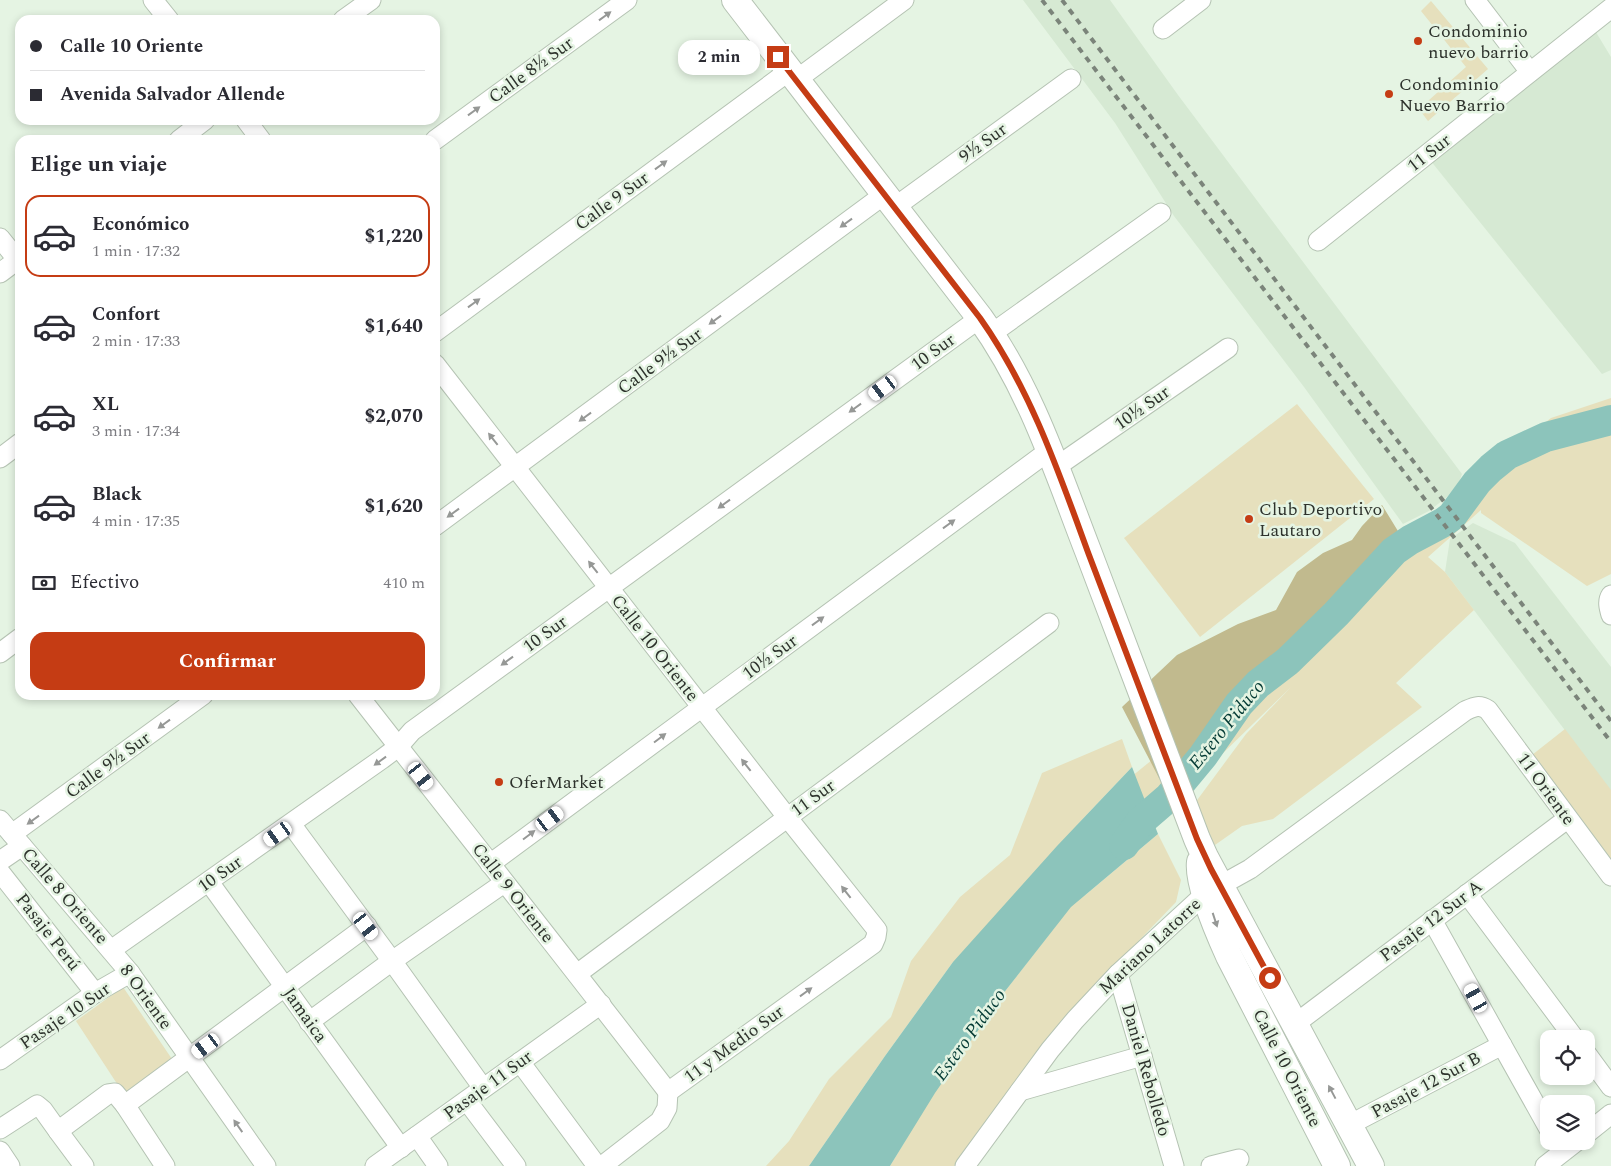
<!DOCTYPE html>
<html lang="es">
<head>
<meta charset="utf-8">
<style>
	body { margin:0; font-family:Spectral,serif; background:#f2f2f3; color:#2b2b33; height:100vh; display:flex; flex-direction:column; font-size:19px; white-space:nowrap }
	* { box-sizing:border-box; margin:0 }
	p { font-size:16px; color:#7c7c81 }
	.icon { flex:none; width:28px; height:28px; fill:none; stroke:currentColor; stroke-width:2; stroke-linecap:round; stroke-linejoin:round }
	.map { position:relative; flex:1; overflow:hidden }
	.side { position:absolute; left:15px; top:135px; width:425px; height:565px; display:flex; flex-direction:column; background:#fff; border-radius:15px; box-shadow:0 2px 8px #0003 }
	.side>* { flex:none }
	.hud { position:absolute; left:15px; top:15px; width:425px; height:110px; border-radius:15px; box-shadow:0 2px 8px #0003; display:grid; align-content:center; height:110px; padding:0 15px; background:#fff }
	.fabs { position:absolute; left:1540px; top:1030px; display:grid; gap:10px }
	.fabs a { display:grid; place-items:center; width:55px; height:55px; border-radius:10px; background:#fff; box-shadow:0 2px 8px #0003; font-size:25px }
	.end { position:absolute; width:22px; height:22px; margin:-11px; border:6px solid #c53c14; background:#fff; box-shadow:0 0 0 2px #fff }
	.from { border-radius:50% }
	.bubble { position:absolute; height:35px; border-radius:15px; background:#fff; box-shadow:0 2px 8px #0003; font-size:16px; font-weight:700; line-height:35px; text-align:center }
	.car { position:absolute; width:15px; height:30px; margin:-15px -8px; border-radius:6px; box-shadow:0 0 4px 1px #0007; background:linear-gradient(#fff 24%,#345 0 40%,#fff 0 76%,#345 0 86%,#fff 0) }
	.hud b { display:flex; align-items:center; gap:18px; height:48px; font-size:19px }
	.hud b+b { border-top:1px solid #e1e1e2 }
	.hud i { width:12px; height:12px; background:#2b2b33 }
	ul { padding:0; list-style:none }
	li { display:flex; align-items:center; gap:15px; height:82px; margin:0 10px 8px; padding:0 5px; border:2px solid transparent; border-radius:15px }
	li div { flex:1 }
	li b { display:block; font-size:19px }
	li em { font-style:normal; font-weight:700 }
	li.selected { border-color:#c53c14 }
	li>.icon { width:45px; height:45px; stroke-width:1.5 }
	h2 { padding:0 15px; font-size:22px; line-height:60px }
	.pay { display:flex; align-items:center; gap:12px; height:55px; padding:0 15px; font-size:19px }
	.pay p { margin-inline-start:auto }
	.primary-button { display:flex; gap:10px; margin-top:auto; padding:10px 15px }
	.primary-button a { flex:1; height:58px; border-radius:15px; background:#c53c14; color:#fff; font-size:20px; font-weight:700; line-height:58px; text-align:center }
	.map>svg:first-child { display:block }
	.built { fill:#d6e9d3 }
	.green { fill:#e6e0bd; fill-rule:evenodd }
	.forest { fill:#c1ba8e }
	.water { fill:#8cc4bb }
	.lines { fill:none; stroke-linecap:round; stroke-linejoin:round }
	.river { stroke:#8cc4bb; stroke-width:30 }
	.minor-casing { stroke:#b5c3b3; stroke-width:21 }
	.secondary-casing { stroke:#b5c3b3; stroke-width:28 }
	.minor { stroke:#fff; stroke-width:19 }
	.secondary { stroke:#fff; stroke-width:26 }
	.rail { stroke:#7b847a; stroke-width:4; stroke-dasharray:6 6; stroke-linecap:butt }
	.oneway { fill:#969896 }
	.route { stroke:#c53c14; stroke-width:6 }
	.poi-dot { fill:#c53c14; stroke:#e5f4e3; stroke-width:2 }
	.labels { text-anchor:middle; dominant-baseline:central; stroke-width:5; stroke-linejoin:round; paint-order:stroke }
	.poi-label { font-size:18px; fill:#2d322c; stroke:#e5f4e3; text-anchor:start }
	.street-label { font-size:18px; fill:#2d322c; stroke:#e5f4e3 }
	.water-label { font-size:19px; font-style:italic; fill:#033a34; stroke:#e5f4e3 }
</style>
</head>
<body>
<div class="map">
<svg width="1611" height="1166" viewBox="0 0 1611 1166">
	<rect width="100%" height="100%" fill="#e5f4e3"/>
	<g class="built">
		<polygon points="1023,0 1110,0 1178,95 1462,474 1459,482 1447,497 1429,511 1403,524 1304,387 1174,216 1115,123"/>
		<polygon points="1588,19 1611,57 1611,370 1602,374 1422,150"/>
		<polygon points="1473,523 1515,543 1611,667 1611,791 1445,572 1450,539"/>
	</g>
	<g class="green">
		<polygon points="1431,1 1488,69 1428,121 1419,109 1466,67 1421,11"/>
		<path d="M1611,398v176l-24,12 -106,-73v-3l-53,47 17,15 29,38 -78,73 26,24 -149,112 -31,7 -27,19 -23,-38 54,-73 45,-47 -147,143 -61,67 75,-63 23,46 -5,22 -71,74 -69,81 -82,109h-64l17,-28 46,-176 -68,94 -76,110h-43l23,-25 40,-62 62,-62 20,-56 49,-64 50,-42 32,-82 80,-34 10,28 -56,59 34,-32 69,-56 101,-91 216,-186 55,-43zM1058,923l-52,67 -51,74 73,-110z"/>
		<polygon points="1297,404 1374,499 1200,637 1124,538"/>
		<polygon points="1565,729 1611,790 1611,859 1532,755"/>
		<polygon points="123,987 174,1062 127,1099 76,1021"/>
	</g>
	<polygon class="forest" points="1382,505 1401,536 1389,539 1344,597 1247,684 1193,749 1159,778 1122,707 1177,655 1238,624 1276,610 1297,572 1323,553 1352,540 1362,526"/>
	<polygon class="water" points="1132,767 1158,834 1071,907 1006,990 935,1093 890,1166 809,1166 885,1056 953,962 1057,846"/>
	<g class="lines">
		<polyline class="river" points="1124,845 1140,822 1169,797 1203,756 1239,704 1258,684 1288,661 1336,614 1394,551 1410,540 1444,522 1452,516 1477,482 1491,468 1507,455 1546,437 1611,420"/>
		<defs>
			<g id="minor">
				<polyline points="153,0 169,20"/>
				<polyline points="1475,0 1530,72"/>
				<polyline points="343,20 371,0"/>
				<polyline points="1163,29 1201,0"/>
				<polyline points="796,80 904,0"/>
				<polyline points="246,120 261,140"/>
				<polyline points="179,140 205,120"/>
				<polyline points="435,140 627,0"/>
				<polyline points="895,207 1071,79"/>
				<polyline points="0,238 20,263"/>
				<polyline points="1318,241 1611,8"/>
				<polyline points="0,273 20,258"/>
				<polyline points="435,332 789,71"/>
				<polyline points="991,334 1161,213"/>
				<polyline points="435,364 787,817 877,930 876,937 873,944 668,1092"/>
				<polyline points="0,458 20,443"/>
				<polyline points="1056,467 1228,348"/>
				<polyline points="435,526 885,194"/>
				<path d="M1611,595c-4,6 -2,13 0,20"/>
				<polyline points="0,653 20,638"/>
				<path d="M358,695c103,132 208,264 310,397"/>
				<polyline points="0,820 130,973 266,1166"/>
				<polyline points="291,824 392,961 483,1088"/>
				<polyline points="12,834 203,695"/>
				<polyline points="0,861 22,846"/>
				<polyline points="490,864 1050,450"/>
				<polyline points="0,872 95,993"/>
				<polyline points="209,882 401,1148"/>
				<polyline points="1467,894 1575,1039"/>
				<polyline points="1432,920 1549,1129"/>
				<polyline points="111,950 382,759 398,747 412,731 980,318"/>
				<polyline points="577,974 1049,623"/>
				<polyline points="1118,974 1174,1166"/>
				<polyline points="309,1022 392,961 504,883"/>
				<polyline points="1295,1024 1567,819"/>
				<polyline points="1586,1053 1611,1087"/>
				<polyline points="0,1060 95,993 130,973"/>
				<polyline points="520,1062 597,1166"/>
				<polyline points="1020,1091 1142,1056"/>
				<polyline points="467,1101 516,1166"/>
				<polyline points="125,1105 367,926"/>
				<polyline points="1349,1125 1502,1045"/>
				<polyline points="0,1129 37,1105 43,1110 58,1131 108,1094 115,1093 125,1105 165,1166"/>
				<polyline points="58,1131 84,1166"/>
				<polyline points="1586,1134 1611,1114"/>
				<polyline points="417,1136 438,1166"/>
				<polyline points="0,1151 10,1166"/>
				<polyline points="375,1166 601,1004"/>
				<polyline points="602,1166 660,1121 667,1108 668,1092"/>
				<path d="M965,1166l85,-116 25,-30 43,-46 87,-80 45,-25 215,-158c9,-4 14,-7 23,-1l123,166"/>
				<polyline points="1211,1166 1239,1159"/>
				<polyline points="1545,1166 1577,1141"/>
			</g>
			<g id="secondary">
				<path d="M735,0l245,318c51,71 77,153 108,233 36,96 73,192 109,288l8,18 166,309"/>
				<path d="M1200,862c-3,22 19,72 29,94l108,210"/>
			</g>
		</defs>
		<use href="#minor" class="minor-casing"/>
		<use href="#secondary" class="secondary-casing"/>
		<use href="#minor" class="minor"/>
		<use href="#secondary" class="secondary"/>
		<g class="rail">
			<polyline points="1042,0 1611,742"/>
			<polyline points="1062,0 1611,721"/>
		</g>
	</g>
	<defs><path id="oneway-solid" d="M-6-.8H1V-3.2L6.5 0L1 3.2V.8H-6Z" transform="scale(1.25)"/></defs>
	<g class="oneway">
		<use href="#oneway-solid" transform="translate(605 16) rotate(-36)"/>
		<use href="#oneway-solid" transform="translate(474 111) rotate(-36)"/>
		<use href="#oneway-solid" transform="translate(661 165) rotate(-36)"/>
		<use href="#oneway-solid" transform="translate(846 223) rotate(144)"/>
		<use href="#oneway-solid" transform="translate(474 303) rotate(-36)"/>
		<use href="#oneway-solid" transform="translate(715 320) rotate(144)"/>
		<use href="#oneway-solid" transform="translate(855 408) rotate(144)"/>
		<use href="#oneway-solid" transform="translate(585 417) rotate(144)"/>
		<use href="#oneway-solid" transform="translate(493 439) rotate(-128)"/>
		<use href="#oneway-solid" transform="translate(724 504) rotate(144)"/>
		<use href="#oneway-solid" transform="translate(453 513) rotate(144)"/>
		<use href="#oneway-solid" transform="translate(949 524) rotate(-36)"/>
		<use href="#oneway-solid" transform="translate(593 567) rotate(-128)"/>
		<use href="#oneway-solid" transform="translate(818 621) rotate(-36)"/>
		<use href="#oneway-solid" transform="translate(507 661) rotate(144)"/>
		<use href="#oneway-solid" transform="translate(164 724) rotate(144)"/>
		<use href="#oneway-solid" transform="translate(660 738) rotate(-37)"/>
		<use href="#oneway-solid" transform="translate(380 761) rotate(144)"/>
		<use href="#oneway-solid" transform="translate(746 765) rotate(-128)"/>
		<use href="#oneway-solid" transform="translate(33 820) rotate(144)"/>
		<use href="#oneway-solid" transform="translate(529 835) rotate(-37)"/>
		<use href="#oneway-solid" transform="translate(846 892) rotate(-128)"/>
		<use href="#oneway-solid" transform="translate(1215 920) rotate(72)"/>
		<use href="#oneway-solid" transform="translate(806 992) rotate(-36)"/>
		<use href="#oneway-solid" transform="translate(1332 1092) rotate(-118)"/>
		<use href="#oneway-solid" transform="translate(238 1126) rotate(-125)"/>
	</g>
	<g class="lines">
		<path class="route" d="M778,57l202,261c51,72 79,155 109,237 36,94 72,189 108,284l14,30 59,109"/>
	</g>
	<g class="poi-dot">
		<circle cx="1418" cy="41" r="5"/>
		<circle cx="1389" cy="94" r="5"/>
		<circle cx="1249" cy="519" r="5"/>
		<circle cx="499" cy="782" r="5"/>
	</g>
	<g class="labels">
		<g class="poi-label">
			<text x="1428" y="31">Condominio<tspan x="1428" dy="21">nuevo barrio</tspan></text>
			<text x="1399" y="84">Condominio<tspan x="1399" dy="21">Nuevo Barrio</tspan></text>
			<text x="1259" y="509">Club Deportivo<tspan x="1259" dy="21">Lautaro</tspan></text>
			<text x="509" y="782">OferMarket</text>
		</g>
		<g class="street-label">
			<text transform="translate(531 70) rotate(-36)">Calle 8½ Sur</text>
			<text transform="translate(983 143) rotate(-36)">9½ Sur</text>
			<text transform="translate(1429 153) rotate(-38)">11 Sur</text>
			<text transform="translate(612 201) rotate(-36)">Calle 9 Sur</text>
			<text transform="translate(933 352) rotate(-36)">10 Sur</text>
			<text transform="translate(660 361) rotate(-36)">Calle 9½ Sur</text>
			<text transform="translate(1142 408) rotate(-35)">10½ Sur</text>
			<text transform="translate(545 634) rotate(-36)">10 Sur</text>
			<text transform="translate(655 648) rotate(52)">Calle 10 Oriente</text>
			<text transform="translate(770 657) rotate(-36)">10½ Sur</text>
			<text transform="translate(108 765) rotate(-36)">Calle 9½ Sur</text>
			<text transform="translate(1546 789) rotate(54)">11 Oriente</text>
			<text transform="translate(813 798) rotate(-36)">11 Sur</text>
			<text transform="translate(220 874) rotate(-35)">10 Sur</text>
			<text transform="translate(513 893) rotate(52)">Calle 9 Oriente</text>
			<text transform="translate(65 896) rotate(49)">Calle 8 Oriente</text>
			<text transform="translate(1431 921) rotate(-37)">Pasaje 12 Sur A</text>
			<text transform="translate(48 932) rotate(52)">Pasaje Perú</text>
			<text transform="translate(1150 946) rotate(-43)">Mariano Latorre</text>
			<text transform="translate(146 997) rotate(54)">8 Oriente</text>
			<text transform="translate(305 1015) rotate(55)">Jamaica</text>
			<text transform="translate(65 1016) rotate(-34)">Pasaje 10 Sur</text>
			<text transform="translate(734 1044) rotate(-36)">11 y Medio Sur</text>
			<text transform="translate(1287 1068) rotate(63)">Calle 10 Oriente</text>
			<text transform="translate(1146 1070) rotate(74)">Daniel Rebolledo</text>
			<text transform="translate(488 1085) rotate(-36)">Pasaje 11 Sur</text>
			<text transform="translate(1426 1085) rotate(-28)">Pasaje 12 Sur B</text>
		</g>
		<g class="water-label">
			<text transform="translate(1227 725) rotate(-51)">Estero Piduco</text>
			<text transform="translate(970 1035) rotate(-54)">Estero Piduco</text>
		</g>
	</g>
</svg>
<div class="fabs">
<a><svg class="icon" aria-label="locate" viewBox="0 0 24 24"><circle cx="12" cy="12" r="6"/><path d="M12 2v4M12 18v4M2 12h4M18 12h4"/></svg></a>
<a><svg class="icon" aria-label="layers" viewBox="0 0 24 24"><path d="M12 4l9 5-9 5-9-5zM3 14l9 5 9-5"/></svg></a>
</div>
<i class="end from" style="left:1270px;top:978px"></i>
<i class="end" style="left:778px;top:57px"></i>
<div class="bubble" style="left:678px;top:40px;width:82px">2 min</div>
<i class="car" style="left:883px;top:388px;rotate:234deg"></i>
<i class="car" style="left:421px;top:776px;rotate:142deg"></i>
<i class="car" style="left:550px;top:819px;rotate:53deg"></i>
<i class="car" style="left:278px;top:834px;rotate:235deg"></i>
<i class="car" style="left:366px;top:926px;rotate:143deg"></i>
<i class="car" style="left:1476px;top:998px;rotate:331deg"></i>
<i class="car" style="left:206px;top:1046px;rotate:234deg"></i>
<div class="hud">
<b><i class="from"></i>Calle 10 Oriente</b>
<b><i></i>Avenida Salvador Allende</b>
</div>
<section class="side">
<h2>Elige un viaje</h2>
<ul>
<li class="selected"><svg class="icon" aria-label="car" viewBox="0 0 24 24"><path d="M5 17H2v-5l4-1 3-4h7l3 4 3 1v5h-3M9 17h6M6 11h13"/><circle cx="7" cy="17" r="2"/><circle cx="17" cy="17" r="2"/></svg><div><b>Económico</b><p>1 min · 17:32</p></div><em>$1,220</em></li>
<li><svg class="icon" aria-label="car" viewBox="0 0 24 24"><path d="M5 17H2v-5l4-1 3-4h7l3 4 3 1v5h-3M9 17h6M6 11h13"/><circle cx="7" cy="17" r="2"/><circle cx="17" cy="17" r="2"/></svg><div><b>Confort</b><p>2 min · 17:33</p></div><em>$1,640</em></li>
<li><svg class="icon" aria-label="car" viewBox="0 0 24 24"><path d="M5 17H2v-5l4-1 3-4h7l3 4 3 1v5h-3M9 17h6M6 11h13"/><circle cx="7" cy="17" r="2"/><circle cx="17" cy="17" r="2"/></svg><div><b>XL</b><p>3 min · 17:34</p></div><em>$2,070</em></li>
<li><svg class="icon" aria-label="car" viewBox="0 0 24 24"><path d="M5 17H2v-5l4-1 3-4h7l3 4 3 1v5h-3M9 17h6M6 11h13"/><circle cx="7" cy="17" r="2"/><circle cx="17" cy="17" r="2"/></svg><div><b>Black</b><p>4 min · 17:35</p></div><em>$1,620</em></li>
</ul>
<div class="pay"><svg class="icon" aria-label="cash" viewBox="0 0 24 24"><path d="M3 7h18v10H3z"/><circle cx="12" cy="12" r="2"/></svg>Efectivo<p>410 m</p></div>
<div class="primary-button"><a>Confirmar</a></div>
</section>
</div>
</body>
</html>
